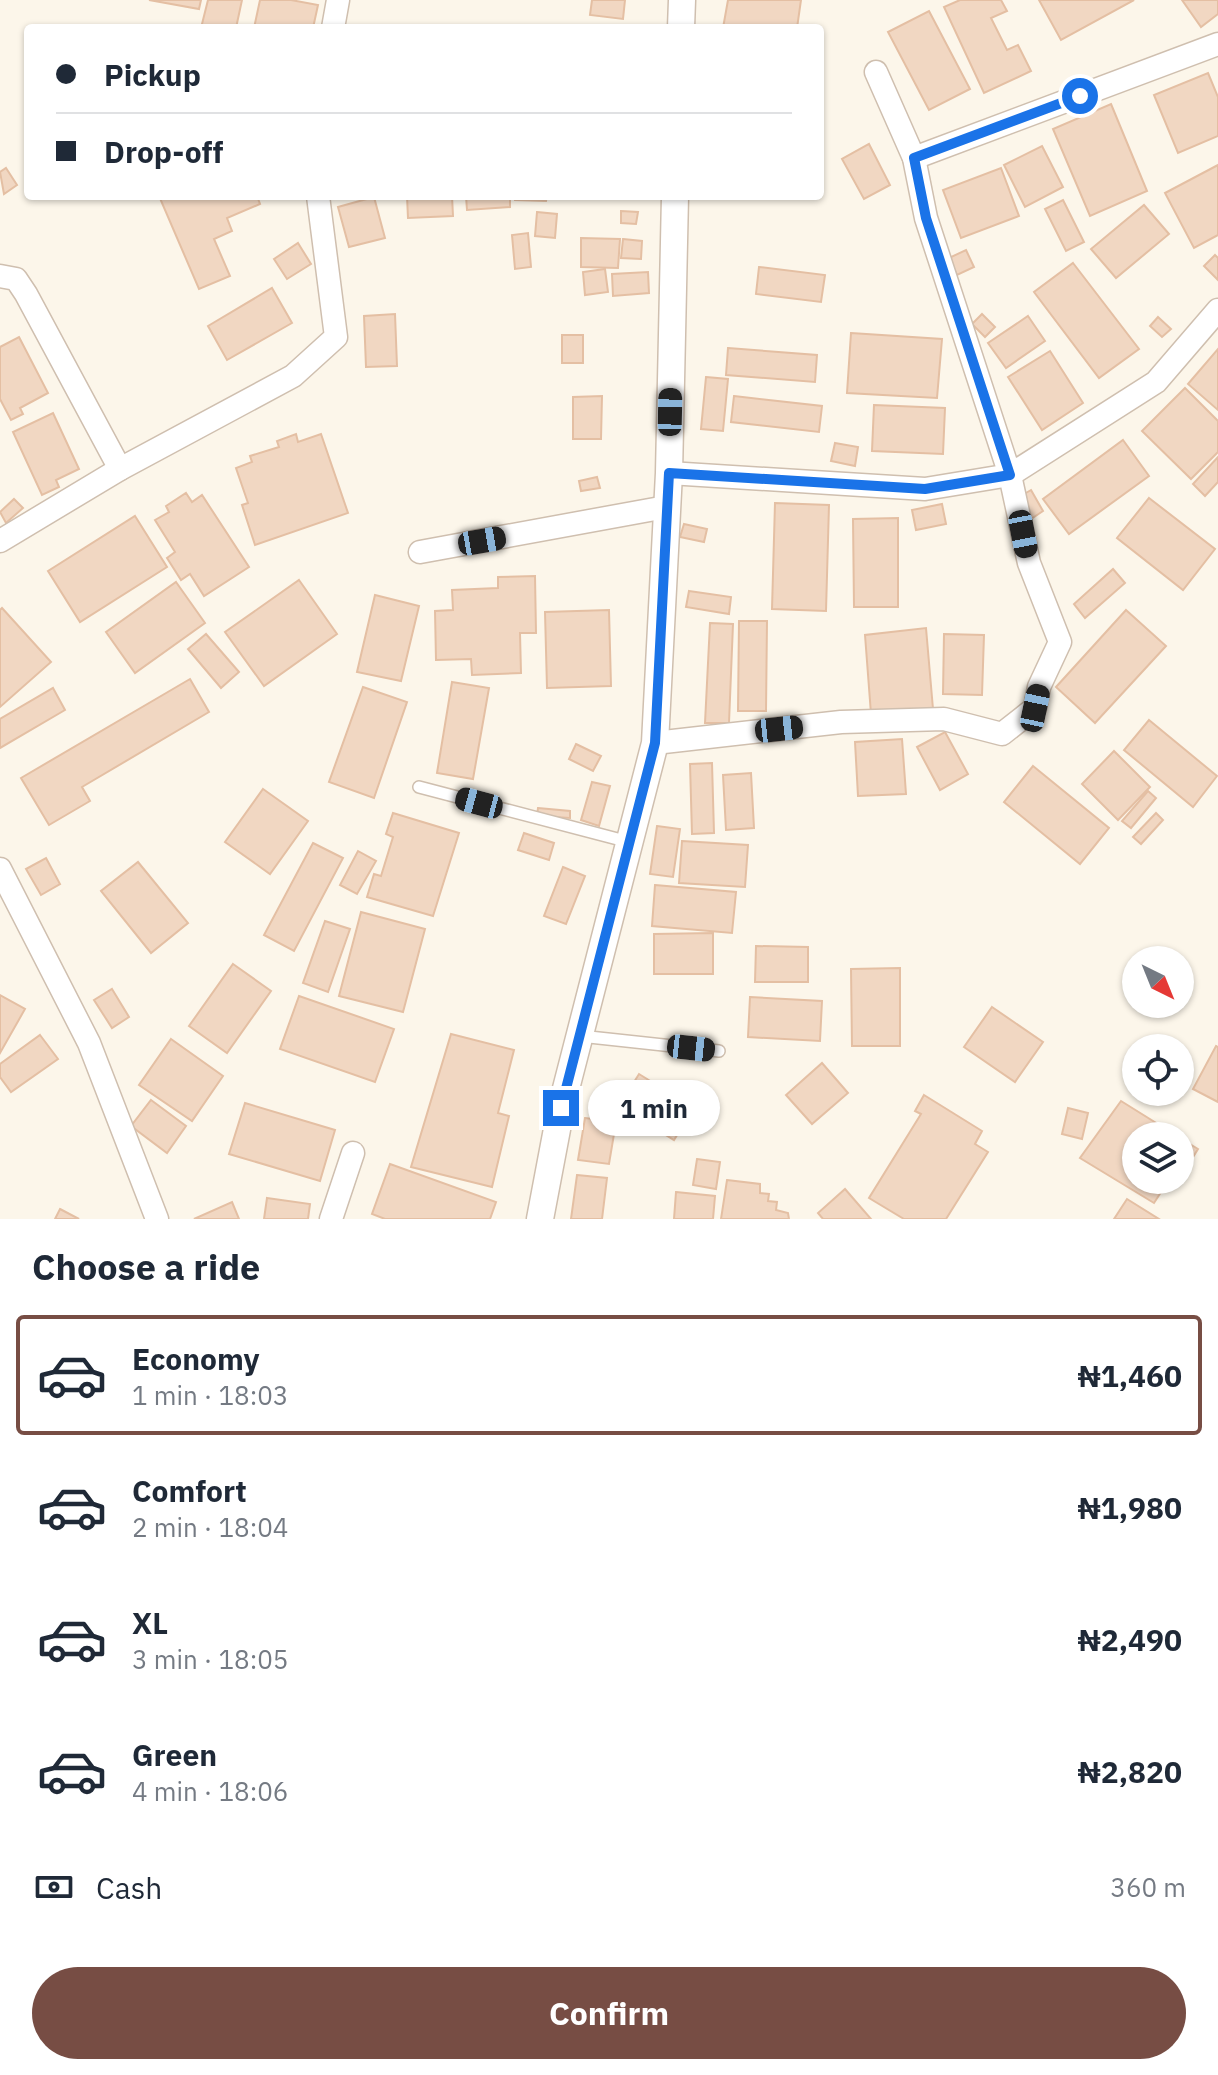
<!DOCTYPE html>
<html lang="en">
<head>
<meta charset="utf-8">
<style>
	body { margin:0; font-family:"IBM Plex Sans",sans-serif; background:#f6f6f7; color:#1f2937; height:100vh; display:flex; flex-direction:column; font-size:30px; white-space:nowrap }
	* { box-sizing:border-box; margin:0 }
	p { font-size:26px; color:#747a83 }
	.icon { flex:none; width:44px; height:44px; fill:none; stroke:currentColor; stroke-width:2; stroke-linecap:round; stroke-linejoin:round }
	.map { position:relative; height:1219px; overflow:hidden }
	.panel { display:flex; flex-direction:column; background:#fff; flex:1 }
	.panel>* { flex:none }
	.top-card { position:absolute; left:24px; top:24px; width:800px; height:176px; border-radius:8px; box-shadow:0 2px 6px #0004; display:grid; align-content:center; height:176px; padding:0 32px; background:#fff }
	.needle { width:52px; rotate:137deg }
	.controls { position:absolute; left:1122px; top:946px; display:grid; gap:16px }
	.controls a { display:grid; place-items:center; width:72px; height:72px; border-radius:50%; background:#fff; box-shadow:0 2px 6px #0004; font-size:40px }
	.end { position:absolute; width:36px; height:36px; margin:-18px; border:10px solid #1a73e8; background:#fff; box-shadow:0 0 0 4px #fff }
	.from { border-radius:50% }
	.bubble { position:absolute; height:56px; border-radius:28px; background:#fff; box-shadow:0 2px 6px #0004; font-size:26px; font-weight:700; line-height:56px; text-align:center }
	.car { position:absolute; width:24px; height:48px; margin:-24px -12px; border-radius:10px; box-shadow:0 0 6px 2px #0007; background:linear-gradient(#222 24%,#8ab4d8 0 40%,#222 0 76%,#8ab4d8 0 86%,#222 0) }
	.top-card b { display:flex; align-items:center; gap:28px; height:76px; font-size:30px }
	.top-card b+b { border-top:2px solid #e0e1e3 }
	.top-card i { width:20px; height:20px; background:#1f2937 }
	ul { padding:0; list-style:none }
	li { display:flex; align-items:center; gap:24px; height:120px; margin:0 16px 12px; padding:0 16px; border:4px solid transparent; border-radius:8px }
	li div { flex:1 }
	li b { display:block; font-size:30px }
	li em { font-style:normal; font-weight:700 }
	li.current { border-color:#774d44 }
	li>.icon { width:72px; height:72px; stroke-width:1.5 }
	h2 { padding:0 32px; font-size:36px; line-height:96px }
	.pay { display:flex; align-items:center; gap:20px; height:88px; padding:0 32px; font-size:30px }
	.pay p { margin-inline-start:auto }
	.cta { display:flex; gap:16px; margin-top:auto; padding:16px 32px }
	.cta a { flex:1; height:92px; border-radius:48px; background:#774d44; color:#fff; font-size:32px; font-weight:700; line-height:92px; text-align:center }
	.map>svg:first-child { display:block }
	.building { fill:#f1d7c2; stroke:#e4bfa3; stroke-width:2 }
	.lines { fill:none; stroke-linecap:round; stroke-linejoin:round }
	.service-casing { stroke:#cfbfaf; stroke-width:14 }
	.minor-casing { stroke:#cfbfaf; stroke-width:25 }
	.tertiary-casing { stroke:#cfbfaf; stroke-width:29 }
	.service { stroke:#fff; stroke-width:11 }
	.minor { stroke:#fff; stroke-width:22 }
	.tertiary { stroke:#fff; stroke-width:26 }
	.route { stroke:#1a73e8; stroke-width:10 }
</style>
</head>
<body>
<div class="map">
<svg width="1218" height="1219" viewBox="0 0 1218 1219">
	<rect width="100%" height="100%" fill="#fcf6ea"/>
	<g class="building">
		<polygon points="149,0 201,0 199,9"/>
		<polygon points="208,0 242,0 236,28 201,28"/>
		<polygon points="260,0 291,0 318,5 313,28 254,28"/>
		<polygon points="592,0 625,0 623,19 590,15"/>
		<polygon points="728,0 801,0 797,28 723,28"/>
		<polygon points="960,0 1001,0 1007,11 991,18 1007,50 1018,45 1031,71 984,93 944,7"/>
		<polygon points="1039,0 1134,0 1061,40"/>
		<polygon points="1182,0 1218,0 1218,14 1201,27"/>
		<polygon points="929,11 970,89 929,110 888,32"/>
		<polygon points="1208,73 1218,97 1218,136 1178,153 1154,95"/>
		<polygon points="1111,104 1147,191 1090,216 1053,129"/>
		<polygon points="869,144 890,185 864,199 842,159"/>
		<polygon points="1042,146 1063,187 1025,207 1004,165"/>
		<polygon points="1218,165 1218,235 1194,248 1165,193"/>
		<polygon points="6,168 17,185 4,194 0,172"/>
		<polygon points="1001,168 1019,216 961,238 943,190"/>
		<polygon points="159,196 257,196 260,204 227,218 232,231 214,239 230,276 199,289"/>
		<polygon points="407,196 452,196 453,216 408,218"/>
		<polygon points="466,196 510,196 510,207 467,210"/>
		<polygon points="515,196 547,196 546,201 515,200"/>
		<polygon points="374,197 385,238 349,247 338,207"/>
		<polygon points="1063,200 1084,242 1066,251 1045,209"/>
		<polygon points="1144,205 1169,234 1116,278 1091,249"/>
		<polygon points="621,211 638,212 636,224 621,223"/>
		<polygon points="537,212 557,214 555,238 535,236"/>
		<polygon points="528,233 531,267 515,269 512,235"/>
		<polygon points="581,238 620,239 618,268 581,267"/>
		<polygon points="623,239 642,241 641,259 621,258"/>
		<polygon points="298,243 311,264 287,279 274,259"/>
		<polygon points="966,250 974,267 957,275 949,258"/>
		<polygon points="1215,255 1218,258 1218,280 1204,266"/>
		<polygon points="1073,263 1139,349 1099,378 1034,292"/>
		<polygon points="759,267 825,275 821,302 756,294"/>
		<polygon points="605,269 608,292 585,295 583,272"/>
		<polygon points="648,272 649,293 613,296 612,274"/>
		<polygon points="272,288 292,323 227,360 208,326"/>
		<polygon points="395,314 397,366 366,367 364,316"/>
		<polygon points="982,314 995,327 985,337 972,324"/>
		<polygon points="1028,316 1045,341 1006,368 988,343"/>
		<polygon points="1158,317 1171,329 1162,337 1150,326"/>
		<polygon points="851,333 942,339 937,398 847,393"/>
		<rect x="562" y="335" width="21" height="28"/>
		<polygon points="19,337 48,393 20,408 23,414 11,420 0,399 0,347"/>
		<polygon points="728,348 817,355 815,382 726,375"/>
		<polygon points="1218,349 1218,410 1188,384"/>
		<polygon points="1050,351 1083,403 1042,430 1008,377"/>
		<polygon points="706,377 728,379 723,431 701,429"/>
		<polygon points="1185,388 1218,421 1218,452 1191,479 1142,431"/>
		<polygon points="602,396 601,439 573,439 573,397"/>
		<polygon points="734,396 822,406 819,432 731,422"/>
		<polygon points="874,405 945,408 943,454 872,451"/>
		<polygon points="53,413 79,469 56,480 59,487 42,495 13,432"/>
		<polygon points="296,434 298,442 321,434 348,513 255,545 242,505 248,503 236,468 252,462 250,456 279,447 277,441"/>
		<polygon points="1123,440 1149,476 1069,534 1043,499"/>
		<polygon points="835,443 858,447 855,466 831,461"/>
		<polygon points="1218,457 1218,482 1205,496 1193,484"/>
		<polygon points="597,477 600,488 581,491 579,481"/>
		<polygon points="1031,490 1043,511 1031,519 1019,497"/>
		<polygon points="186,493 192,502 202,495 249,567 204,596 190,574 181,580 167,558 175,552 155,520 169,512 166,506"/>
		<polygon points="1149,498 1215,549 1183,590 1117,538"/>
		<polygon points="14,499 23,508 6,523 0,512"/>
		<polygon points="775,503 829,505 826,611 772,609"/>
		<polygon points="942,504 946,524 916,530 912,510"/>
		<polygon points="135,516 167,567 80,622 48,571"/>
		<polygon points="898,518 898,607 854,607 853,519"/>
		<polygon points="684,524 707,529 704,542 680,537"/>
		<polygon points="1113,569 1125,583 1085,618 1074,604"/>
		<polygon points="535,576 536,633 520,633 521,673 472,675 471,659 436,660 435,611 453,610 452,590 498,588 498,577"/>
		<polygon points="299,580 337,634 264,686 225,632"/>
		<polygon points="176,582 205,623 135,673 106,632"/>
		<polygon points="689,591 731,597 729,614 686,607"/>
		<polygon points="375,595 419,606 401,681 357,672"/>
		<polygon points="2,608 51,662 0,707 0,610"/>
		<polygon points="609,610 611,686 547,688 545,612"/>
		<polygon points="1126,610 1166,646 1095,723 1056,687"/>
		<polygon points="739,621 767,621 766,711 738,711"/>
		<polygon points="710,623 733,624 729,723 705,723"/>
		<polygon points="926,628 933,709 871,714 865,635"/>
		<polygon points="206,634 239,672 221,688 188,649"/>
		<polygon points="944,634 984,635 982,695 943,694"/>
		<polygon points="190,679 209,712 82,787 90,801 49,825 21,778"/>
		<polygon points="452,682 489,688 473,779 437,773"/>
		<polygon points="363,687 407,702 374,798 329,782"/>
		<polygon points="53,688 65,710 0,748 0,719"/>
		<polygon points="1149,720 1217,776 1193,807 1124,750"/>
		<polygon points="945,732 968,774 940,790 917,747"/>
		<polygon points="902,739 906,794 858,796 855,742"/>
		<polygon points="576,744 601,756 593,771 569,759"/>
		<polygon points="1114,751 1150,787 1118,820 1082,784"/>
		<polygon points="712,763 714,833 692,834 690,764"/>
		<polygon points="1033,766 1109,828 1080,864 1004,802"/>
		<polygon points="751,773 754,828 726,830 723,775"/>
		<polygon points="592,782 610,786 599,826 581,820"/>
		<polygon points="263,789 308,821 270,874 225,842"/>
		<polygon points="1148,791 1156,798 1131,828 1122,821"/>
		<polygon points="538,808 570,811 570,818 537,816"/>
		<polygon points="393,813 459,833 433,916 367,897 374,874 381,876 393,837 386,834"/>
		<polygon points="1156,813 1163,820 1141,844 1133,837"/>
		<polygon points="657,826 680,829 673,877 650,874"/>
		<polygon points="524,833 554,843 549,860 518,850"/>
		<polygon points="682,841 748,845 745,887 679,883"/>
		<polygon points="313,843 343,858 294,951 264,935"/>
		<polygon points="358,851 376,861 357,894 340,885"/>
		<polygon points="46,858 60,884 41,895 26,869"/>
		<polygon points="138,862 188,923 151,953 101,891"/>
		<polygon points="563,867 585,876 566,924 544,916"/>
		<polygon points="655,885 736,892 732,933 652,926"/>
		<polygon points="361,912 425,929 403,1012 339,996"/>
		<polygon points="325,921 350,929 328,992 303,983"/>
		<polygon points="713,933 713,974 654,974 654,934"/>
		<polygon points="756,946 808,947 808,982 755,982"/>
		<polygon points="233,964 271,991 227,1053 189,1026"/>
		<polygon points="900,968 900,1046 852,1046 851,969"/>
		<polygon points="112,989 129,1017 112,1028 94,1000"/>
		<polygon points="0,995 25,1009 0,1053"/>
		<polygon points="299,996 394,1029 375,1082 280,1049"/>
		<polygon points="750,997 822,1001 820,1041 748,1037"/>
		<polygon points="992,1007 1043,1042 1015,1082 964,1047"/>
		<polygon points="451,1034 514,1050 498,1113 509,1116 492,1187 411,1167"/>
		<polygon points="40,1035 58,1059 11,1092 0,1077 0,1064"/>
		<polygon points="171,1039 223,1076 192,1121 139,1085"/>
		<polygon points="1216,1046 1218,1047 1218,1102 1193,1089"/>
		<polygon points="822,1063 848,1093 812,1124 786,1095"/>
		<polygon points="639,1074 660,1087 652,1101 685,1122 674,1140 619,1106"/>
		<polygon points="700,1085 718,1102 708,1113 690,1095"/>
		<polygon points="924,1095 982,1131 975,1144 988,1152 946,1219 904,1219 869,1198 921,1114 915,1111"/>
		<polygon points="151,1100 186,1126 167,1153 131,1126"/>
		<polygon points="1121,1101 1177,1136 1136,1136 1136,1180 1179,1180 1174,1188 1167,1183 1154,1203 1080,1158"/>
		<polygon points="245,1103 335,1130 320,1181 229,1154"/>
		<polygon points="1068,1108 1088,1113 1082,1139 1062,1134"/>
		<polygon points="585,1118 616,1122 609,1164 578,1160"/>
		<polygon points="1180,1138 1198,1149 1180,1178"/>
		<polygon points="697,1159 720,1162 716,1189 693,1185"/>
		<polygon points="390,1164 496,1202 490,1219 385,1219 372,1214"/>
		<polygon points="577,1175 607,1178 602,1219 571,1219"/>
		<polygon points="727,1180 760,1184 760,1193 769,1194 768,1201 777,1202 776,1210 788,1213 789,1219 721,1219"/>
		<polygon points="845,1189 871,1219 823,1219 818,1213"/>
		<polygon points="676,1192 715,1196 713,1219 674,1219"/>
		<polygon points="267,1198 310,1204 308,1219 264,1219"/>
		<polygon points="1127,1199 1159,1219 1114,1219"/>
		<polygon points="232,1202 239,1219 194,1219"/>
		<polygon points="60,1209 79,1219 55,1219"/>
	</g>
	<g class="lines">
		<defs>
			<g id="service">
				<polyline points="419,787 629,842"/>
				<polyline points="580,1036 719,1051"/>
			</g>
			<g id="minor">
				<polyline points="333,28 338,0"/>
				<polyline points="914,158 1218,44"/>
				<polyline points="0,276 16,279 26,294 120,469"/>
				<polyline points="669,473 925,489 1010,475 1156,382 1218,310"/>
				<polyline points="0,541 120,469 293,376 336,337 318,196"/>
				<polyline points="420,552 666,507"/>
				<polyline points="655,743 841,722 944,719 1002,734 1035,708 1039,687 1060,642 1029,563 1010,475 926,218 914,158 876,72"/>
				<polyline points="0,869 89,1043 157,1219"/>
				<polyline points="331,1219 353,1153"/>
			</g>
			<g id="tertiary">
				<polyline points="681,28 682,0"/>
				<polyline points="540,1219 561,1108 655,743 669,473 675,196"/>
			</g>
		</defs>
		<use href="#service" class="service-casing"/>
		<use href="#minor" class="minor-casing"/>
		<use href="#tertiary" class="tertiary-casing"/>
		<use href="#service" class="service"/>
		<use href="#minor" class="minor"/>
		<use href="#tertiary" class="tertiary"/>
	</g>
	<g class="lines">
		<polyline class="route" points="561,1108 655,743 669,473 925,489 1010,475 926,218 914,158 1080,96"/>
	</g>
</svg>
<div class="controls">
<a><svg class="needle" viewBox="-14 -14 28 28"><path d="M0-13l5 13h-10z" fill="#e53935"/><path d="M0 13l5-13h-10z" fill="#747a83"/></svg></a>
<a><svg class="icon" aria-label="locate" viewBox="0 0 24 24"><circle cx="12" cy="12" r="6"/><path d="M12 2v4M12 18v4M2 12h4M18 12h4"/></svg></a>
<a><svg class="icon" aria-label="layers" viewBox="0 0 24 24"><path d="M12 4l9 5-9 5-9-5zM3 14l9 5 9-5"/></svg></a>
</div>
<i class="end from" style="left:1080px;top:96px"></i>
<i class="end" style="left:561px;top:1108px"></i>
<div class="bubble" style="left:588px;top:1080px;width:132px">1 min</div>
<i class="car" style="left:670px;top:412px;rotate:1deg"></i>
<i class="car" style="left:1023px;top:534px;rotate:169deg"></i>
<i class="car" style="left:482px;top:541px;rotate:80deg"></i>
<i class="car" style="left:1035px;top:708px;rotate:12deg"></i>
<i class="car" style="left:779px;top:729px;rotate:84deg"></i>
<i class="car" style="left:479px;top:803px;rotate:285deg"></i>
<i class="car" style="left:691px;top:1048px;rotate:96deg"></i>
<div class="top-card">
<b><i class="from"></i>Pickup</b>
<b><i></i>Drop-off</b>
</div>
</div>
<section class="panel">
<h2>Choose a ride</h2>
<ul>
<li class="current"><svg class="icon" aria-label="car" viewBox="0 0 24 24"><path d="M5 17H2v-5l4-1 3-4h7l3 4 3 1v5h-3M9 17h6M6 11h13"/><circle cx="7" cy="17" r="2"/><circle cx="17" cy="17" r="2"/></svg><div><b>Economy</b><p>1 min · 18:03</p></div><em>₦1,460</em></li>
<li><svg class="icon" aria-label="car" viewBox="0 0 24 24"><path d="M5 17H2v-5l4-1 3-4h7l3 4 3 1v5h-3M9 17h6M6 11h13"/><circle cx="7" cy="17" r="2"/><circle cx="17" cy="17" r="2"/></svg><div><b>Comfort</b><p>2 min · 18:04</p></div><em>₦1,980</em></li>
<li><svg class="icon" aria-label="car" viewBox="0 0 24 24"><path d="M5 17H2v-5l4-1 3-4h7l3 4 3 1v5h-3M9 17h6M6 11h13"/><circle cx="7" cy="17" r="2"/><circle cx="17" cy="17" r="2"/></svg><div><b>XL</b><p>3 min · 18:05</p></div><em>₦2,490</em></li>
<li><svg class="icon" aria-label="car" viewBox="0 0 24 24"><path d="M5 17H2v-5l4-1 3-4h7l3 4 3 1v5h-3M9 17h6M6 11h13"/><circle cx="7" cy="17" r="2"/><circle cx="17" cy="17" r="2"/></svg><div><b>Green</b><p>4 min · 18:06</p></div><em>₦2,820</em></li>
</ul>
<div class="pay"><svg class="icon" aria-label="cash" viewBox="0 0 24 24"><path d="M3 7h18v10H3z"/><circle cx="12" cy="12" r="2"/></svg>Cash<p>360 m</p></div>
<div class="cta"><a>Confirm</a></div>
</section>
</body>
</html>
